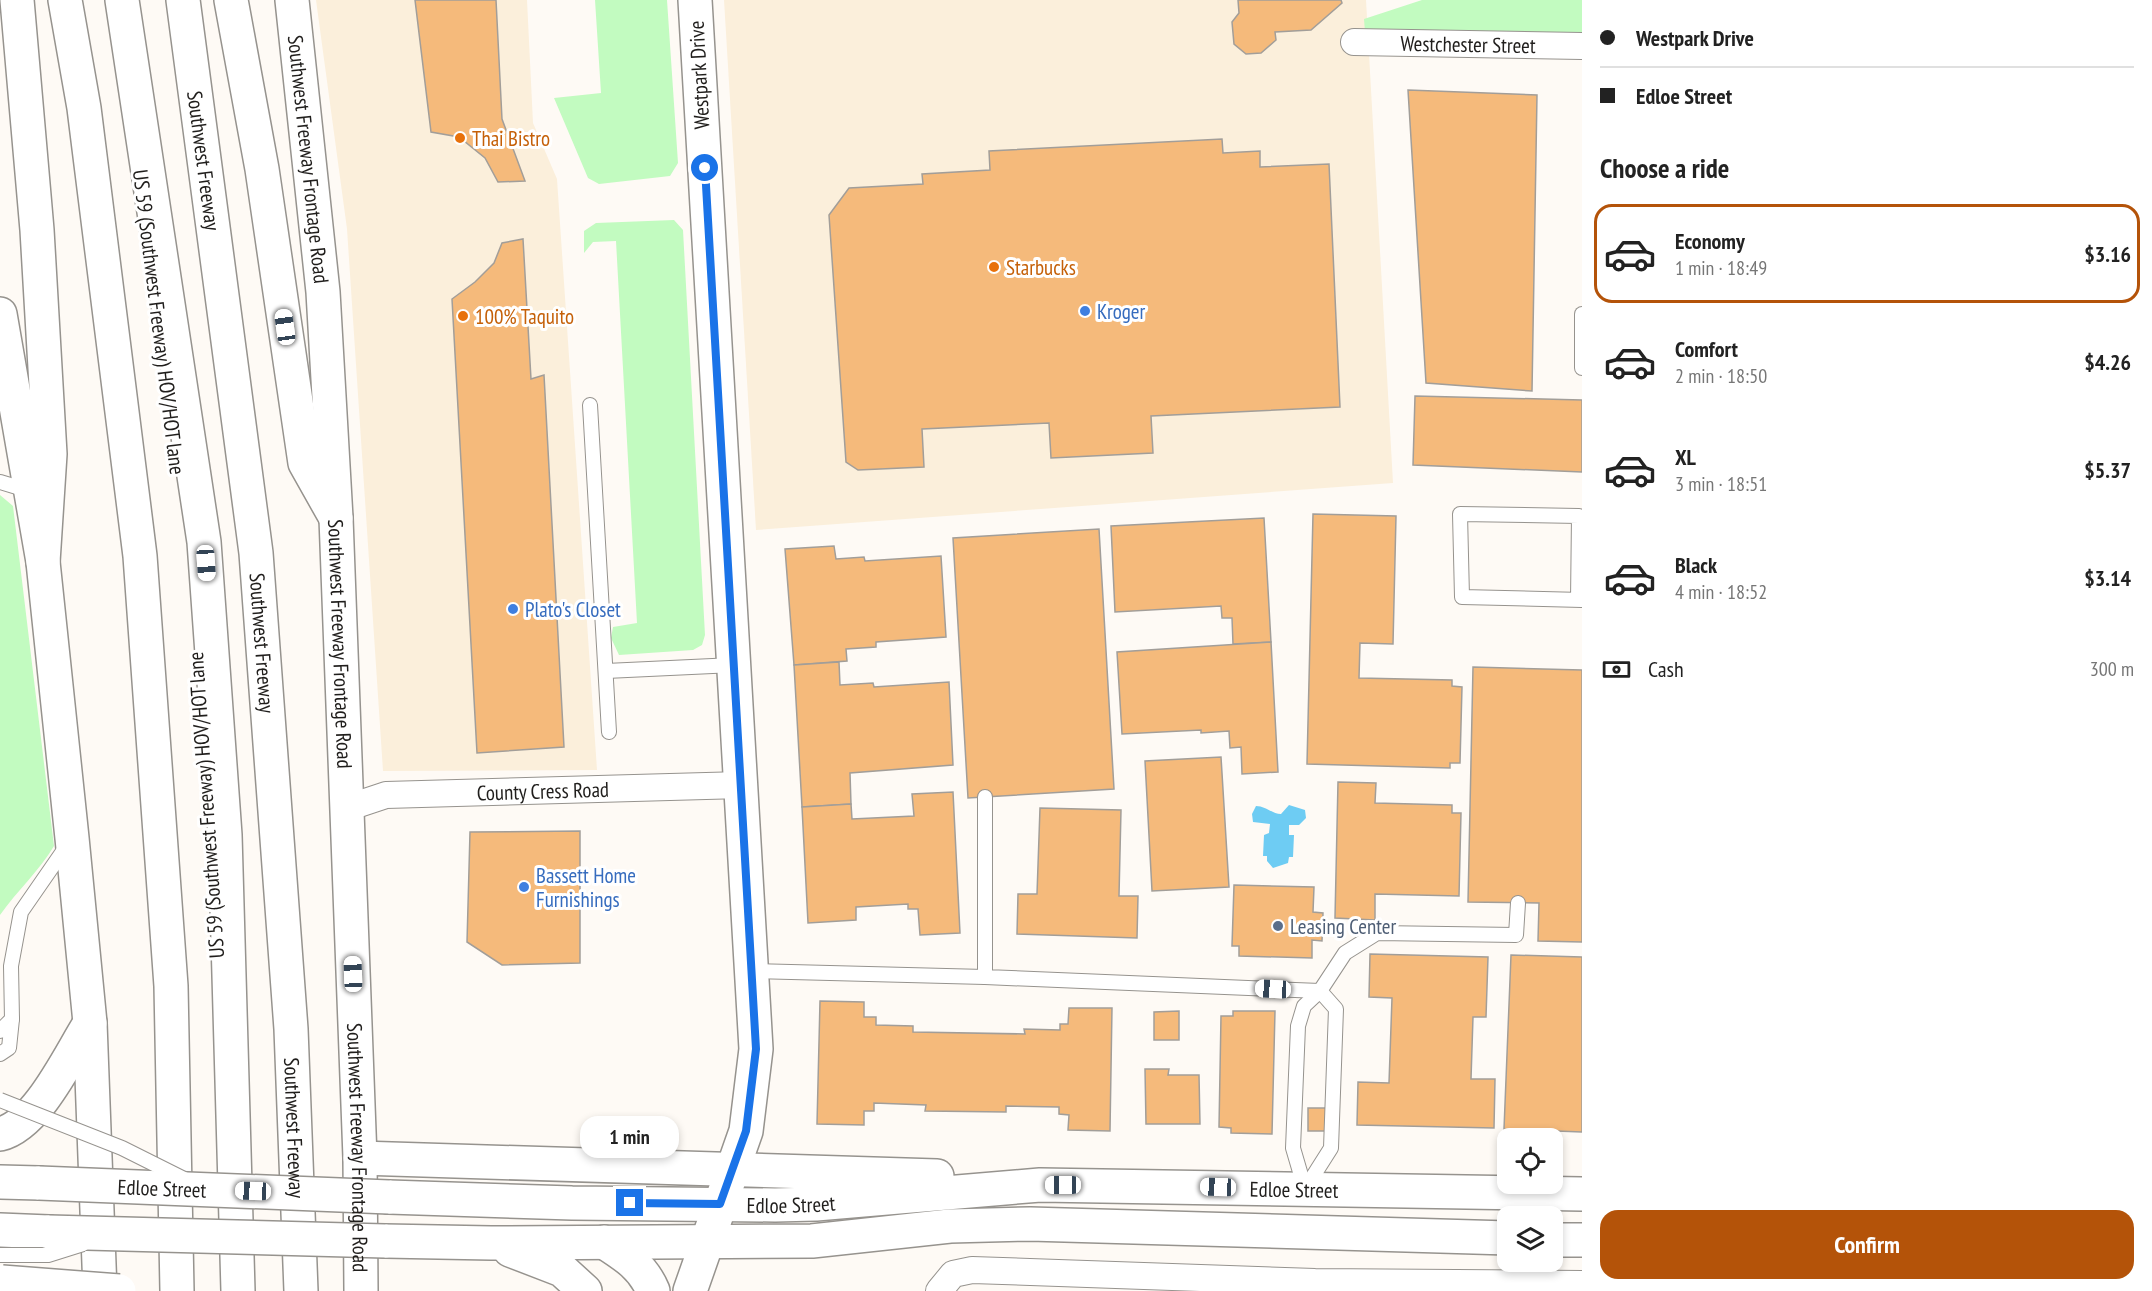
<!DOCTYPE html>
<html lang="en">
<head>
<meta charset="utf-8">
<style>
	body { margin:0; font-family:"PT Sans Narrow",sans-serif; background:#f2f2f2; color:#222; height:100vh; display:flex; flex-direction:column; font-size:22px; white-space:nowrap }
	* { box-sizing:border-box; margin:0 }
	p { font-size:20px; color:#767676 }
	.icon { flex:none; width:33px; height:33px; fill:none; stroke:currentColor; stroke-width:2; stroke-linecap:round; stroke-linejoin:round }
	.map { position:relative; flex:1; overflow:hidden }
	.sheet { display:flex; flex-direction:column; background:#fff; width:570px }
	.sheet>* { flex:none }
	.guide { display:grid; align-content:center; height:132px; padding:0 18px; background:#fff }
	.controls { position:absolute; left:1497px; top:1128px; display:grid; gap:12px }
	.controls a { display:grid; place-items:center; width:66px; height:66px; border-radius:12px; background:#fff; box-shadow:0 3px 9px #0003; font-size:30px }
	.end { position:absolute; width:27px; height:27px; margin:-14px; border:8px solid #1a73e8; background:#fff; box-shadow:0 0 0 3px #fff }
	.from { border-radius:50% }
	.bubble { position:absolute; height:42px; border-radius:18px; background:#fff; box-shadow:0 3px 9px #0003; font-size:20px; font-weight:700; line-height:42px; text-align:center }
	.car { position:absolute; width:18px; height:36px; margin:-18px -9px; border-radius:8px; box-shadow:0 0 4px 2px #0007; background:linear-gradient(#fff 24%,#345 0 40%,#fff 0 76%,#345 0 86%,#fff 0) }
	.guide b { display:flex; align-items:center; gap:21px; height:57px; font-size:22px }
	.guide b+b { border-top:2px solid #e0e0e0 }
	.guide i { width:15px; height:15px; background:#222 }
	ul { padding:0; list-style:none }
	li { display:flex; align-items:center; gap:18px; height:99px; margin:0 12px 9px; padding:0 6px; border:3px solid transparent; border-radius:18px }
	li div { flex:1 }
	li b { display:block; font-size:22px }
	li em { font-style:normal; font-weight:700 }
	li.current { border-color:#b45309 }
	li>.icon { width:54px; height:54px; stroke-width:1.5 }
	h2 { padding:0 18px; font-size:27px; line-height:72px }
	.pay { display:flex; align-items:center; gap:15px; height:66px; padding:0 18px; font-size:22px }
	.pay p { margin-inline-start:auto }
	.button { display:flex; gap:12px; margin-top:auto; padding:12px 18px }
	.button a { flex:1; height:69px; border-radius:18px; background:#b45309; color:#fff; font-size:24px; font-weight:700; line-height:69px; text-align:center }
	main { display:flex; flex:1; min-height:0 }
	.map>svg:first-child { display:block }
	.commercial { fill:#fbefdb }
	.green { fill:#c2fbc0 }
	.water { fill:#6eccf3 }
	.building { fill:#f5ba7b; stroke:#a29e99; stroke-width:1.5 }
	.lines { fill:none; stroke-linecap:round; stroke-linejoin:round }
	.lane-casing { stroke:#96938e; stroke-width:16 }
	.street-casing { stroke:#96938e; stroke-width:28 }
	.secondary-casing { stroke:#96938e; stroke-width:36 }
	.highway-casing { stroke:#96938e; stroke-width:36 }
	.lane { stroke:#fff; stroke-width:14 }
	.street { stroke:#fff; stroke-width:26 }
	.secondary { stroke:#fff; stroke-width:33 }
	.highway { stroke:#fff; stroke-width:33 }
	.lane-bridge-casing { stroke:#96938e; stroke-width:16; stroke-linecap:butt }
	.secondary-bridge-casing { stroke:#96938e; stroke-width:36; stroke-linecap:butt }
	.highway-bridge-casing { stroke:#96938e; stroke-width:36; stroke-linecap:butt }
	.lane-bridge { stroke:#fff; stroke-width:14 }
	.secondary-bridge { stroke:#fff; stroke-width:33 }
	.highway-bridge { stroke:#fff; stroke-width:33 }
	.route { stroke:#1a73e8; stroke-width:8 }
	.food-dot { fill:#e8710a; stroke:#fff; stroke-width:2 }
	.shop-dot { fill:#3f7fe0; stroke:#fff; stroke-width:2 }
	.service-dot { fill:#5c6f8a; stroke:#fff; stroke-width:2 }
	.labels { text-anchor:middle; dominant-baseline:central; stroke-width:6; stroke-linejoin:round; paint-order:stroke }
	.street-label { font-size:21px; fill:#201e1c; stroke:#fff }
	.food-label { font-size:21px; fill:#c56008; stroke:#fff; text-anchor:start }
	.shop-label { font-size:21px; fill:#366cbe; stroke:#fff; text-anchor:start }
	.service-label { font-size:21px; fill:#4e5e75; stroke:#fff; text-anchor:start }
</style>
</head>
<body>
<main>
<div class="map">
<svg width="1582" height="1291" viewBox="0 0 1582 1291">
	<rect width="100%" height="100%" fill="#fefaf5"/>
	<g class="commercial">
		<polygon points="316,0 527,0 533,123 557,179 597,770 383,771 347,229"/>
		<polygon points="724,0 1366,0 1393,483 756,530"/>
	</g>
	<g class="green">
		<polygon points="595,0 667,0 678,163 670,176 599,184 588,178 554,98 601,93"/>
		<polygon points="1422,0 1582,0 1582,34 1365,32 1364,19"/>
		<polygon points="674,220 683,230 705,635 702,645 693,650 619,655 611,638 613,627 637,623 616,241 593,242 584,253 584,231 596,223"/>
		<path d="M0,495l13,11 41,340c-15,25 -37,45 -54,69z"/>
	</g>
	<path class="water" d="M1289,805l16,5 1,8 -7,7h-10v10h5l-1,22h-4l-1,6 -15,5 -6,-7v-5h-4l1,-21 5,-2 1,-9 -17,-2 -1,-8 4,-8c10,0 16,8 25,8z"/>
	<g class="building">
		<polygon points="415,0 496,0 502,119 525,181 498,182 485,158 459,137 431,132"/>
		<polygon points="1238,0 1341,0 1342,3 1311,30 1275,32 1276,40 1261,53 1246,54 1234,44 1232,22 1239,13"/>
		<polygon points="1408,90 1537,95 1532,391 1426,383"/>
		<polygon points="1222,139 1223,153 1260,151 1260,167 1329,164 1340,407 1151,416 1153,453 1051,458 1049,423 922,429 924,467 858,470 846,462 829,215 849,188 923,184 922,174 990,170 989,151"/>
		<polygon points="523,239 531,379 544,375 564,747 477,753 452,299 475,282 494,263 502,243"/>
		<polygon points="1415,396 1582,400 1582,472 1413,465"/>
		<polygon points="1313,514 1396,516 1393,644 1360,643 1359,678 1452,680 1452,686 1462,687 1460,763 1450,763 1450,768 1307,764"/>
		<polygon points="1264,518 1271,642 1233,644 1232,618 1222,618 1221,606 1115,612 1111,526"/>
		<polygon points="1099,529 1114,789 968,798 953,538"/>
		<polygon points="834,546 836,559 864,557 865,561 941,556 946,637 876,642 876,647 846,649 847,661 794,665 785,549"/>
		<polygon points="1271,642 1278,772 1242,774 1241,747 1230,748 1229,731 1201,733 1201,730 1122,734 1117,652"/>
		<polygon points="839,662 840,685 873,683 874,687 949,682 953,765 850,773 851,804 802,807 794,665"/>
		<polygon points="1473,667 1582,670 1582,942 1538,941 1539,903 1468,902"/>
		<polygon points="1221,757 1229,887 1152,891 1145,761"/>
		<polygon points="1338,782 1376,783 1375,803 1452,805 1452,813 1461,813 1459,896 1375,894 1375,920 1335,918"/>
		<polygon points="953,792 960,933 920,935 918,909 908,909 908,904 856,907 856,920 808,923 802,807 851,804 852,819 914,816 912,794"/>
		<polygon points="1040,808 1121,810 1119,896 1138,896 1137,938 1017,934 1018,894 1037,894"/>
		<polygon points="580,831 580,963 502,965 467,942 470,832"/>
		<polygon points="1234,885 1314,887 1313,912 1323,913 1322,941 1312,940 1312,958 1239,956 1239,946 1232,946"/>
		<polygon points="1370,954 1488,957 1486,1017 1473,1017 1471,1079 1495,1079 1494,1128 1357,1125 1358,1082 1389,1083 1392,998 1369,997"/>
		<polygon points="1511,955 1582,957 1582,1132 1504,1129"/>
		<polygon points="820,1001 864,1002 864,1017 876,1017 876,1025 913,1026 913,1032 1025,1034 1024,1029 1060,1030 1060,1024 1068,1024 1069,1008 1112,1008 1110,1131 1068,1130 1069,1115 1059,1114 1059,1107 1006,1106 1006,1112 925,1111 926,1105 874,1103 874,1111 864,1111 864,1125 817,1124"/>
		<polygon points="1179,1011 1179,1040 1154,1040 1154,1012"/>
		<polygon points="1233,1011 1275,1011 1272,1134 1231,1133 1231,1128 1219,1127 1221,1016 1233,1016"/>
		<polygon points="1145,1069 1169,1069 1168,1075 1199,1075 1200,1124 1146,1124"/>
		<rect x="1308" y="1108" width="18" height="23"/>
	</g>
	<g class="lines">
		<defs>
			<g id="lane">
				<polyline points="1582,314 1582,368"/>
				<polyline points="590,405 609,732"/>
				<polyline points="0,482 30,491"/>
				<polyline points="1578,600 1579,516 1460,514 1462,597 1582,600"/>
				<polyline points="606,671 734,665"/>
				<polyline points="985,797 985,977 1320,991 1336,1009 1331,1148 1305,1189"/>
				<polyline points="753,971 985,977"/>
				<polyline points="0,1031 12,1019 11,966 21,912 66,847"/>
				<polyline points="0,1054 9,1048 12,1019"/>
				<polyline points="1305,1189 1293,1148 1298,1026 1304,1006 1320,991 1345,953 1377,933 1516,935 1518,903"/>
			</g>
			<g id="street">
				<path id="s1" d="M1354,42l228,4"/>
				<path id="s2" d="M347,808l39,-13 356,-10"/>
				<polyline points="939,1291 953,1274 972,1270 1315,1282 1582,1284"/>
			</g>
			<g id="secondary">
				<path id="s3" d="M292,0l31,292 13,226 24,640 1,133"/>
				<polyline points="0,314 43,562 72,838 90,1023 100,1291"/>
				<path d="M0,1134c38,-9 70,-80 90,-111"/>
				<polyline points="360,1158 937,1176"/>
				<polyline points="0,1182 39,1183"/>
				<path id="s4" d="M389,1197l183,6 203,2 41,-1 224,-19 542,9"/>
				<polyline points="0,1230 49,1232"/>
				<polyline points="1552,1240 1582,1240"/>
				<polyline points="385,1241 491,1243 812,1241 950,1226 1030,1224 1508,1238"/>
				<path d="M604,1242c22,14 39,25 49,49"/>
				<polyline points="510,1250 562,1270 585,1291"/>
				<polyline points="690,1291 746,1131 756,1049 695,0"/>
			</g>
			<g id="highway">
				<polyline points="17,0 37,230 50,454 43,562"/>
				<polyline points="65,0 84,108 140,556 171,986 177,1291"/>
				<polyline points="122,0 204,542 225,835 238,1291"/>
				<path id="s5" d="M183,0l73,553 35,476 10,262"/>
				<polyline points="231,0 262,169 305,463 336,518"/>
			</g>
		</defs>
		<use href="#lane" class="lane-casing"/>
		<use href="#street" class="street-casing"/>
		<use href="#secondary" class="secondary-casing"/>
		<use href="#highway" class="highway-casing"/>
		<use href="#lane" class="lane"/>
		<use href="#street" class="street"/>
		<use href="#secondary" class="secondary"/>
		<use href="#highway" class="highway"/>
		<defs>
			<g id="lane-bridge">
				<polyline points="0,1100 122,1148 186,1180"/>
				<polyline points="0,1255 48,1255 83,1244"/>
			</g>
			<g id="secondary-bridge">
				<path id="s6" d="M39,1183l350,14"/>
				<polyline points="49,1232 385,1241"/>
			</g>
			<polyline id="highway-bridge" points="2,1282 119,1291"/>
		</defs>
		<use href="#lane-bridge" class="lane-bridge-casing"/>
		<use href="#secondary-bridge" class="secondary-bridge-casing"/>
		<use href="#highway-bridge" class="highway-bridge-casing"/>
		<use href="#lane-bridge" class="lane-bridge"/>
		<use href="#secondary-bridge" class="secondary-bridge"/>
		<use href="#highway-bridge" class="highway-bridge"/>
	</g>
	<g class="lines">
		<polyline class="route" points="630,1203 720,1204 746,1131 756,1049 705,168"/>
	</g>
	<g class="food-dot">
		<circle cx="460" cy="138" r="6"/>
		<circle cx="994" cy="267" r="6"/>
		<circle cx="463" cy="316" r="6"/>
	</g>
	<g class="shop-dot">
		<circle cx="1085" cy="311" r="6"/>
		<circle cx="513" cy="609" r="6"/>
		<circle cx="524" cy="887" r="6"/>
	</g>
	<circle class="service-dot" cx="1278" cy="926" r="6"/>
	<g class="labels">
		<g class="street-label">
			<text stroke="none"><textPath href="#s1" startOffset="114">Westchester Street</textPath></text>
			<text transform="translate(699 75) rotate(-93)">Westpark Drive</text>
			<text stroke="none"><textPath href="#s3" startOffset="160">Southwest Freeway Frontage Road</textPath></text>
			<text stroke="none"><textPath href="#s5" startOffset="162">Southwest Freeway</textPath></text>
			<text transform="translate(159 322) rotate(83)">US 59 (Southwest Freeway) HOV/HOT lane</text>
			<text stroke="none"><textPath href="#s5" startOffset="648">Southwest Freeway</textPath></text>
			<text stroke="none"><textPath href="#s3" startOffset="646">Southwest Freeway Frontage Road</textPath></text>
			<text stroke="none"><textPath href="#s2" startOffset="198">County Cress Road</textPath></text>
			<text transform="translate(206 805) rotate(-94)">US 59 (Southwest Freeway) HOV/HOT lane</text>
			<text stroke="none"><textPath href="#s5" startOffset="1134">Southwest Freeway</textPath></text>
			<text stroke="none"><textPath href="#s3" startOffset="1150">Southwest Freeway Frontage Road</textPath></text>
			<text stroke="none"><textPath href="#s6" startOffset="123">Edloe Street</textPath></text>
			<text stroke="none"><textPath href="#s4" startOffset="906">Edloe Street</textPath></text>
			<text stroke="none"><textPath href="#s4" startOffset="402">Edloe Street</textPath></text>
		</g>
		<g class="food-label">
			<text x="472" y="138">Thai Bistro</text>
			<text x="1006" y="267">Starbucks</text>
			<text x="475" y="316">100% Taquito</text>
		</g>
		<g class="shop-label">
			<text x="1097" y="311">Kroger</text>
			<text x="525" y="609">Plato's Closet</text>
			<text x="536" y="875">Bassett Home<tspan x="536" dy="24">Furnishings</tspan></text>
		</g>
		<g class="service-label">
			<text x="1290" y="926">Leasing Center</text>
		</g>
	</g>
</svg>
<div class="controls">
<a><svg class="icon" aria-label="locate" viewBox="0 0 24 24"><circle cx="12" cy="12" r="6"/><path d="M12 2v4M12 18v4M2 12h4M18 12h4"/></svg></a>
<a><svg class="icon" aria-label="layers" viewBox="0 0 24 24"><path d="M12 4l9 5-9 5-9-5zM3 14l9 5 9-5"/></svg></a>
</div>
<i class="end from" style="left:705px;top:168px"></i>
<i class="end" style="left:630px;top:1203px"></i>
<div class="bubble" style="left:580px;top:1116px;width:99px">1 min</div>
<i class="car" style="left:285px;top:327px;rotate:352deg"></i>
<i class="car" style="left:206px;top:563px;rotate:176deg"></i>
<i class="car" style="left:353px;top:974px;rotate:358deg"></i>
<i class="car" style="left:1273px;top:989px;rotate:273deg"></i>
<i class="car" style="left:1063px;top:1185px;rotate:270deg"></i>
<i class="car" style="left:1218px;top:1187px;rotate:272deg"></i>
<i class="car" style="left:253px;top:1191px;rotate:272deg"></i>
</div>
<section class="sheet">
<div class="guide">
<b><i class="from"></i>Westpark Drive</b>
<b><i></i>Edloe Street</b>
</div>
<h2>Choose a ride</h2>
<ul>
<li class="current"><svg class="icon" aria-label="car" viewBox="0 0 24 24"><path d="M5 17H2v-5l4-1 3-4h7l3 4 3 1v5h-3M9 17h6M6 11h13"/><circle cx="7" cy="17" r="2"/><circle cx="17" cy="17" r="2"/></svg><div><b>Economy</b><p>1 min · 18:49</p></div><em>$3.16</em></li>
<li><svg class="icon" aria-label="car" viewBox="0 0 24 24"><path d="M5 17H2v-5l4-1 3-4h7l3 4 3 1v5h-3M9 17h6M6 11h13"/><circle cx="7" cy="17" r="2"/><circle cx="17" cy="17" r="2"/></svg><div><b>Comfort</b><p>2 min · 18:50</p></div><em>$4.26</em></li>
<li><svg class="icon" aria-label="car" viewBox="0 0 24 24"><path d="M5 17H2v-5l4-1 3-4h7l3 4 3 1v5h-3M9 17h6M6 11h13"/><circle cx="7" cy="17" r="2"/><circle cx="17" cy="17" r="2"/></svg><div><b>XL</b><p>3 min · 18:51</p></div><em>$5.37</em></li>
<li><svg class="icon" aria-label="car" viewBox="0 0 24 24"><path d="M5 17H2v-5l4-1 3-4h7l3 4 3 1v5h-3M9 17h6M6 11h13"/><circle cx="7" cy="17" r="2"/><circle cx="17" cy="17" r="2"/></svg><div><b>Black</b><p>4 min · 18:52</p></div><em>$3.14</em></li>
</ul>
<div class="pay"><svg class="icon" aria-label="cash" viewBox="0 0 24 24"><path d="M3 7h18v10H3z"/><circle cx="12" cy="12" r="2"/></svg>Cash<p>300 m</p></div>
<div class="button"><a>Confirm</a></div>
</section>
</main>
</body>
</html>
